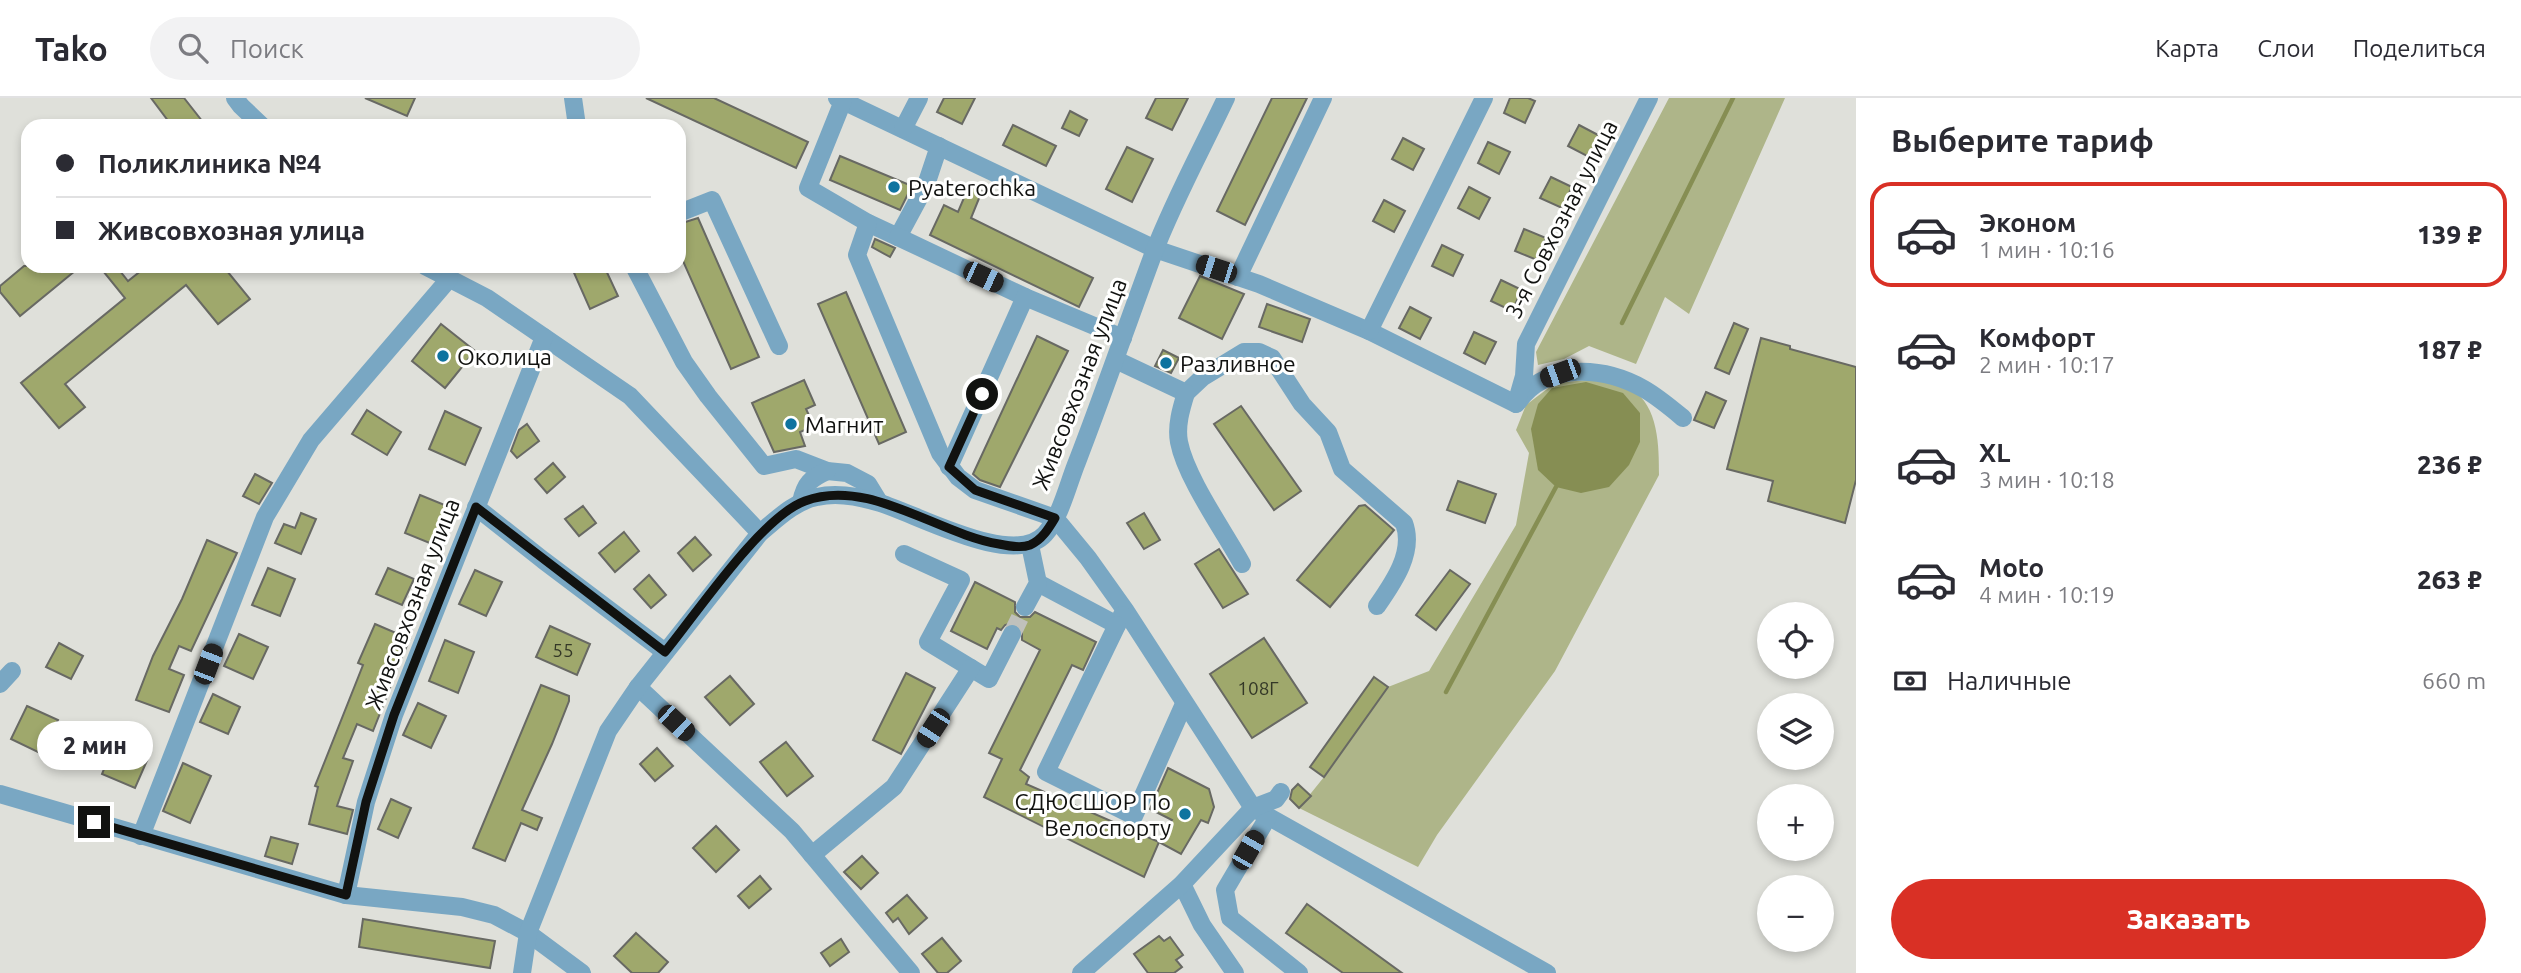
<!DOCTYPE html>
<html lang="ru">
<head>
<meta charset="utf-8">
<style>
	body { margin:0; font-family:Ubuntu,sans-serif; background:#f2f2f3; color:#2b2b33; height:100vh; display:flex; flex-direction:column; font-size:26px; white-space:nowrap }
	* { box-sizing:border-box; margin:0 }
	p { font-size:23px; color:#7c7c81 }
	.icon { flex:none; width:38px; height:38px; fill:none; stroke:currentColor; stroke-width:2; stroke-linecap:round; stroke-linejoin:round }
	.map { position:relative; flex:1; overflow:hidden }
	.panel { display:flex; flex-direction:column; background:#fff; width:665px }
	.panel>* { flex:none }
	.guide { position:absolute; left:21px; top:21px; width:665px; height:154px; border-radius:21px; box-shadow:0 4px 10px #0003; display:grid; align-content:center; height:154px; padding:0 35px; background:#fff }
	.tools { position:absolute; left:1757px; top:504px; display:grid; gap:14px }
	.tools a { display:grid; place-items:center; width:77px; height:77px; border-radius:50%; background:#fff; box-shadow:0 4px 10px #0003; font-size:35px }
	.end { position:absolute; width:32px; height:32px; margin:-16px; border:9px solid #111210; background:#fff; box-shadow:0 0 0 4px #fff }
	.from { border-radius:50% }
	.bubble { position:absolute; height:49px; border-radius:24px; background:#fff; box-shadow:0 4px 10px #0003; font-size:23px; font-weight:800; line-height:49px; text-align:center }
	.car { position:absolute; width:21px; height:42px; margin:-21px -10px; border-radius:9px; box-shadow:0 0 5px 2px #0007; background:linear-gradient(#222 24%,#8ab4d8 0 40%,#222 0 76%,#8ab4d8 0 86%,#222 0) }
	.guide b { display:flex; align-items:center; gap:24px; height:66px; font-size:26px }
	.guide b+b { border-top:2px solid #e1e1e2 }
	.guide i { width:18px; height:18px; background:#2b2b33 }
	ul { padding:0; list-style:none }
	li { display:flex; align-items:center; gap:21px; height:105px; margin:0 14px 10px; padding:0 21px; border:4px solid transparent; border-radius:21px }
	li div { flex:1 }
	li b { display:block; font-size:26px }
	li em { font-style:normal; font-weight:800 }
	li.active { border-color:#d93025 }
	li>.icon { width:63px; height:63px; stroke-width:1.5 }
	h2 { padding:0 35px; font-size:32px; line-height:84px }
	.pay { display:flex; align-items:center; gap:18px; height:77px; padding:0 35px; font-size:26px }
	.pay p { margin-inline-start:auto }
	.action { display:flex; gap:14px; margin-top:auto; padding:14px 35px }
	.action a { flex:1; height:80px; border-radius:42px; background:#d93025; color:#fff; font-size:28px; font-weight:800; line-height:80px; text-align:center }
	header { display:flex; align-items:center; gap:42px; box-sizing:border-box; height:98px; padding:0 35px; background:#fff; border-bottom:2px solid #e1e1e2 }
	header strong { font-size:33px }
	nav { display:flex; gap:38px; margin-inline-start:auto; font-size:24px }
	.search { width:490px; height:63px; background:#f2f2f3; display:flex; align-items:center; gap:18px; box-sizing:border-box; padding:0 24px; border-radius:38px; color:#7c7c81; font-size:26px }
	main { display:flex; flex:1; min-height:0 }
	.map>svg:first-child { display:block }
	.green { fill:#aeb589 }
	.water { fill:#868e53 }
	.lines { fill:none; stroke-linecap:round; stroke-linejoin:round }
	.stream { stroke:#868e53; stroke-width:4.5 }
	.building { fill:#9fa86c; stroke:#686963; stroke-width:2 }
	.minor-tunnel { stroke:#c0c1bc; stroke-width:18; stroke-dasharray:18 9; stroke-linecap:butt }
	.minor { stroke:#79a7c3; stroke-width:18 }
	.route { stroke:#111210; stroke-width:9 }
	.poi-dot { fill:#0e739f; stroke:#fffffe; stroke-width:2.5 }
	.labels { text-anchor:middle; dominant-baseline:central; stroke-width:6; stroke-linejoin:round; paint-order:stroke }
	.number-label { font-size:19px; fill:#343827 }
	.poi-label { font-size:23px; fill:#111210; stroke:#fffffe; text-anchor:start }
	.street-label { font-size:23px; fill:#111210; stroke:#fffffe }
</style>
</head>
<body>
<header>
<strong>Tako</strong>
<div class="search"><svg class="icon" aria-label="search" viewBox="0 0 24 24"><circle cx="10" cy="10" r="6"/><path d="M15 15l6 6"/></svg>Поиск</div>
<nav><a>Карта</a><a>Слои</a><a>Поделиться</a></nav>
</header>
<main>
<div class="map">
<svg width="1856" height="875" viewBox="0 0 1856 875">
	<rect width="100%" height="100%" fill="#dfe0da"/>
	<g class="green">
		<polygon points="1669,0 1785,0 1689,216 1665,199 1636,266 1589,248 1564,261 1538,267 1536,254"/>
		<path d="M1599,281c10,3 23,5 32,10 28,17 28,58 28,86l-104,196 -118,164 -19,32 -119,-59 25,-31 64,-90 41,-16 87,-146 13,-72 -13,-23 10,-25 29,-22z"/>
	</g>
	<polygon class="water" points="1586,284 1623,295 1640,315 1640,344 1629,367 1609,389 1581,395 1556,389 1538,372 1531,331 1538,306 1552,290"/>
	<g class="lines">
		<g class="stream">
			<polyline points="1622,225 1733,0"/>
			<polyline points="1446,594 1556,389"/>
		</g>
	</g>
	<g class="building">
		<polygon points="151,0 184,0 206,28 172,28"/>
		<polygon points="365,0 415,0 407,18"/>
		<polygon points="646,0 714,0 808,44 796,70"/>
		<polygon points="944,0 975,0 962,26 937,14"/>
		<polygon points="1156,0 1188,0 1172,32 1146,20"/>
		<polygon points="1272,0 1307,0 1245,127 1217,113"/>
		<polygon points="1510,0 1528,0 1535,3 1525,25 1504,15"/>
		<polygon points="1070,13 1087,22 1079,38 1062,30"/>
		<polygon points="1013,27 1056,48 1046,68 1003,47"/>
		<polygon points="1579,27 1600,38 1589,59 1568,48"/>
		<polygon points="1403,40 1424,51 1413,72 1392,61"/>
		<polygon points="1488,44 1510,54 1499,76 1478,65"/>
		<polygon points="1127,49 1153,61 1132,104 1106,91"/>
		<polygon points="840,58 912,88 900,112 830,82"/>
		<polygon points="1551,79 1572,89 1562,110 1540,100"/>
		<polygon points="969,88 982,93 971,120 1093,180 1079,209 930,137 944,107 958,114"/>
		<polygon points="1469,89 1490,100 1479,121 1458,110"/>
		<polygon points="1384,102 1405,113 1394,134 1373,123"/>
		<polygon points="698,120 759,259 731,271 679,154 679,126"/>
		<polygon points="1524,131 1546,140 1537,162 1515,153"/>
		<polygon points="875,141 895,150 890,159 872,149"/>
		<polygon points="1442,147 1463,157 1453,178 1432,168"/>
		<polygon points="24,168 81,168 20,218 0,194 0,188"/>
		<polygon points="99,168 116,168 128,183 147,168 223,168 250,201 218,226 186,187 65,286 85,309 59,330 21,285 125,200"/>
		<polygon points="571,168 604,168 618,198 590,211"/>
		<polygon points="1200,178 1244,196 1222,241 1179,220"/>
		<polygon points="1501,182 1522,192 1512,213 1491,203"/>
		<polygon points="846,194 906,334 879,346 818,206"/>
		<polygon points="1267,206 1310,221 1302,244 1259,229"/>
		<polygon points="1410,209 1431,220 1420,241 1399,230"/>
		<polygon points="1734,225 1748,231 1729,276 1715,270"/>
		<polygon points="441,226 475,253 445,290 412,263"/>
		<polygon points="1474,234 1496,244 1485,266 1464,255"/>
		<polygon points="1037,238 1068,253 1000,389 980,382 973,376"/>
		<polygon points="1761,240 1790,248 1790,251 1856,269 1856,382 1845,425 1768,403 1773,383 1727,371"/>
		<polygon points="1163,252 1179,260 1171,275 1155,268"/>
		<polygon points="804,282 815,307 806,311 814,328 800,334 805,348 774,354 752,305"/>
		<polygon points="1706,294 1726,303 1714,330 1694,322"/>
		<polygon points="1241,308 1301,393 1274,412 1214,326"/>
		<polygon points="367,312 401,334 387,357 352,336"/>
		<polygon points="445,313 481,330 465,367 429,351"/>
		<polygon points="527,326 539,343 517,360 511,353 519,332"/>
		<polygon points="553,365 565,379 547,395 535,381"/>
		<polygon points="255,376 272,385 259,406 243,398"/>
		<polygon points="1458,383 1496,396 1485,425 1447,412"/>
		<polygon points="420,397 452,410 437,448 405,435"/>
		<polygon points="1365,407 1394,432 1330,509 1297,482 1359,408"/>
		<polygon points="583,408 596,425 579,438 565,421"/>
		<polygon points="301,415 316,421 301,456 275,445 284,426 295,430"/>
		<polygon points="1144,415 1160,442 1144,451 1127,425"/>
		<polygon points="624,434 639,453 615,474 599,455"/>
		<polygon points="695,439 711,457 693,473 678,455"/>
		<polygon points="207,442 237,455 191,553 179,548 169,571 184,577 169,614 136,602 153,558 182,501"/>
		<polygon points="1219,451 1248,496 1223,510 1195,466"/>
		<polygon points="268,470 295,481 280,518 252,507"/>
		<polygon points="388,470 414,481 402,507 376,496"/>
		<polygon points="475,472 502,484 486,518 459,506"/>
		<polygon points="1450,472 1470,486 1436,532 1416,517"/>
		<polygon points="649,477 666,497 651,510 634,491"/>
		<polygon points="975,484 1015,504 1015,514 1020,519 1030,519 1035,514 1096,544 1083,572 1072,567 1020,672 1029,679 1026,686 1159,744 1144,779 984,699 1002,661 989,655 1040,552 1022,542 1022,530 1012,525 1005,527 1001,532 997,530 987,551 951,533"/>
		<polygon points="375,526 410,541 388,589 390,590 373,633 357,626 343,660 353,663 337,708 353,712 347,736 309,726 318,689 315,688 363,567 358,565"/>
		<polygon points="550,528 590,546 577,577 536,559"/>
		<polygon points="239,536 268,549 253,581 224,568"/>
		<polygon points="1264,540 1307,605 1252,640 1210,576"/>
		<polygon points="445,542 474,554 458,595 429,583"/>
		<polygon points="59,545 83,558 71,581 46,569"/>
		<polygon points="906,575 935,590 901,656 873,642"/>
		<polygon points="730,578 754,606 730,627 705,599"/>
		<polygon points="1374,579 1388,589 1324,679 1310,669"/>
		<polygon points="541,587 569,598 569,603 552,646 522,712 542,720 537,732 521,725 505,763 473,750"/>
		<polygon points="213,596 240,609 228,636 200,624"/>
		<polygon points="418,605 446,618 431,650 403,637"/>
		<polygon points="27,608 58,622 42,656 11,641"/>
		<polygon points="115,644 149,658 135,690 102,676"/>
		<polygon points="786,644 813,678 787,698 760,664"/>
		<polygon points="657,650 673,668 655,683 640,666"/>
		<polygon points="183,665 211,678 190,725 163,713"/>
		<polygon points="1168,670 1209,691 1214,709 1208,725 1201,722 1181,756 1159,744 1172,722 1150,711"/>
		<polygon points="1298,686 1311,698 1299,710 1290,701 1292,692"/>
		<polygon points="391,701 411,710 398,740 378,731"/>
		<polygon points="716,728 739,752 716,774 693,750"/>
		<polygon points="271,739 298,746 292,766 265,758"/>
		<polygon points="862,758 878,775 861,791 844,774"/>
		<polygon points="760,778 771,791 749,810 738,798"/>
		<polygon points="907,797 927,820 909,836 898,820 893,824 886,815"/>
		<polygon points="1307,806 1402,875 1343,875 1286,835"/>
		<polygon points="363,821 495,843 490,870 359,849"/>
		<polygon points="636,835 668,864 658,875 632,875 614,858"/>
		<polygon points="1159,838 1164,843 1170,839 1183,857 1176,862 1182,869 1174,875 1148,875 1134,856"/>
		<polygon points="942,840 961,863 947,875 938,875 922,856"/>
		<polygon points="841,841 849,854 830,868 821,855"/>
	</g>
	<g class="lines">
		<polyline class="minor-tunnel" points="1012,536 1025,509"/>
		<g class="minor">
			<polyline points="235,0 241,8 262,28"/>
			<polyline points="573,0 577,28"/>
			<polyline points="837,0 1155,151 1259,186 1369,233 1516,306"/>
			<polyline points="843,3 808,90 868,125 898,139 926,87 939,48"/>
			<polyline points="903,31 919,0"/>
			<polyline points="679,115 712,102 779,248"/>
			<polyline points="868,125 857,157 940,355 958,379 975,392 1055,420 1088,460 1125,512 1253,710 1547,875"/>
			<polyline points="898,139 1025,199"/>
			<polyline points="425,168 487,200 630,298 760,435"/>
			<polyline points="634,168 684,264 708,298 764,368 796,361 827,373 847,375 868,386 879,404"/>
			<polyline points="1238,179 1323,0"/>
			<polyline points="1369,233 1484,0"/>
			<path d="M1116,262l70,33 17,-16 41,-25h15l13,6 30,46 26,28 14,37 62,54c11,29 -11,60 -27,83"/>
			<path d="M1186,295c-5,16 -10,33 -7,49 7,36 45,89 63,122"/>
			<path d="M1518,304c29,-41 87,-35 126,-13 14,8 27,19 39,29"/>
			<polyline points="1516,306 1524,278 1526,246 1649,0"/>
			<polyline points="949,369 1025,199 1123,240"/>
			<path d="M801,404c4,-19 9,-23 26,-31"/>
			<polyline points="476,409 543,462 665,554"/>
			<polyline points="904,456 961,482 928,544 989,581 1012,536"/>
			<polyline points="1038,485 1117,527 1122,517"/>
			<polyline points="1025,509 1038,485 1030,447"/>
			<polyline points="1117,527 1046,674 1134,718 1184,606"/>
			<polyline points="0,586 12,573"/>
			<polyline points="638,589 792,733 911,875"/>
			<polyline points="0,696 346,797 462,809 494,817 528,835 582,875"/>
			<polyline points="1268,719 1225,792 1230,820 1299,875"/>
			<polyline points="141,738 265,419 311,342 449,181"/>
			<polyline points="812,757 894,689 971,570"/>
			<polyline points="1182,786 1202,827 1235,875"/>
			<polyline points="346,797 366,704 394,617 544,239"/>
			<path d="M522,875l6,-40 80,-202 30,-44 122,-154c17,-14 35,-32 57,-36 21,-5 44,0 63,6 37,11 134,66 165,31 16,-18 23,-50 32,-72 27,-70 51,-140 77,-210 20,-52 48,-103 72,-154"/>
			<polyline points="1081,875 1182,786 1253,710 1276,701 1281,694"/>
		</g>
	</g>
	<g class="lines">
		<path class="route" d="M94,724l252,73 20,-93 28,-87 82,-208 189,145c32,-39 96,-135 140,-151 63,-24 133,33 194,43 9,2 23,4 31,1 12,-5 19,-17 25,-27l-80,-28 -26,-23 33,-73"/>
	</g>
	<g class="poi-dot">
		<circle cx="894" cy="89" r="7"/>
		<circle cx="443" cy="258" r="7"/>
		<circle cx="1166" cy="265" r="7"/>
		<circle cx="791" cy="326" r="7"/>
		<circle cx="1185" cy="716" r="7"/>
	</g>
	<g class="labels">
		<g class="number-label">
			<text x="563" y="552">55</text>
			<text x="1258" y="590">108Г</text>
		</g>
		<g class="poi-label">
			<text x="908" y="89">Pyaterochka</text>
			<text x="457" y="258">Околица</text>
			<text x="1180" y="265">Разливное</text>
			<text x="805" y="326">Магнит</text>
			<text x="1171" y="703" text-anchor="end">СДЮСШОР По<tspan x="1171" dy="26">Велоспорту</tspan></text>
		</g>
		<g class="street-label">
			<text transform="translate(1561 121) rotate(-63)">3-я Совхозная улица</text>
			<text transform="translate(1079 286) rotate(-69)">Живсовхозная улица</text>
			<text transform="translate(412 506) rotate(-69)">Живсовхозная улица</text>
		</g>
	</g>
</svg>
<div class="tools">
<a><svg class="icon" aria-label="locate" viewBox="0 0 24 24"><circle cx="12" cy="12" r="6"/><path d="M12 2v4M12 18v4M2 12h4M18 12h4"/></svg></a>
<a><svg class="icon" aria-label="layers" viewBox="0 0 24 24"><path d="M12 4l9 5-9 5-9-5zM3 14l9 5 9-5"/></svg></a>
<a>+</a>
<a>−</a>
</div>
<i class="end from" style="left:982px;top:296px"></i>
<i class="end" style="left:94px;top:724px"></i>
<div class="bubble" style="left:37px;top:623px;width:116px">2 мин</div>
<i class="car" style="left:1216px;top:171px;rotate:288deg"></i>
<i class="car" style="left:983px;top:179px;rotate:115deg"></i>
<i class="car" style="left:1560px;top:275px;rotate:250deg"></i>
<i class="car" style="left:208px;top:566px;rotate:21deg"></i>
<i class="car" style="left:676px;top:625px;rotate:133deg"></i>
<i class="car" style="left:933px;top:630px;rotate:213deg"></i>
<i class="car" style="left:1248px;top:752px;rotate:30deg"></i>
<div class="guide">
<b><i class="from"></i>Поликлиника №4</b>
<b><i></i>Живсовхозная улица</b>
</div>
</div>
<section class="panel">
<h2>Выберите тариф</h2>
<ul>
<li class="active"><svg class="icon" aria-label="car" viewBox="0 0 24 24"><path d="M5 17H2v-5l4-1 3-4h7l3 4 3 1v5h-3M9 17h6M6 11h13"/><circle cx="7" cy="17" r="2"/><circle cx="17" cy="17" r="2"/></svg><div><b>Эконом</b><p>1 мин · 10:16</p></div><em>139 ₽</em></li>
<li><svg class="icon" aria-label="car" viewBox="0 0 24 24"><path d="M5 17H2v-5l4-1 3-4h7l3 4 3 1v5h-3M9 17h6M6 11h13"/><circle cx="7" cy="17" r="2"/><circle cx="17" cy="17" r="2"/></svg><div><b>Комфорт</b><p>2 мин · 10:17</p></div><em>187 ₽</em></li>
<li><svg class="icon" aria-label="car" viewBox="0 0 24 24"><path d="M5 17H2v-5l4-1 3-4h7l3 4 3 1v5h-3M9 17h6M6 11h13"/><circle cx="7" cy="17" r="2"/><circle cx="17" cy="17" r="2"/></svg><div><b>XL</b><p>3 мин · 10:18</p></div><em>236 ₽</em></li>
<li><svg class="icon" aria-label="car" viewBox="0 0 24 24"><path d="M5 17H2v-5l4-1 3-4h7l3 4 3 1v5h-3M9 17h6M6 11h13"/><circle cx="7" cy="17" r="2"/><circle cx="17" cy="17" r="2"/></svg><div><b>Moto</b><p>4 мин · 10:19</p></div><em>263 ₽</em></li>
</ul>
<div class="pay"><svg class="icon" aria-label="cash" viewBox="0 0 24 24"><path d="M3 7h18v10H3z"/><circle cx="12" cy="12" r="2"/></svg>Наличные<p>660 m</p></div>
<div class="action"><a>Заказать</a></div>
</section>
</main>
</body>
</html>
